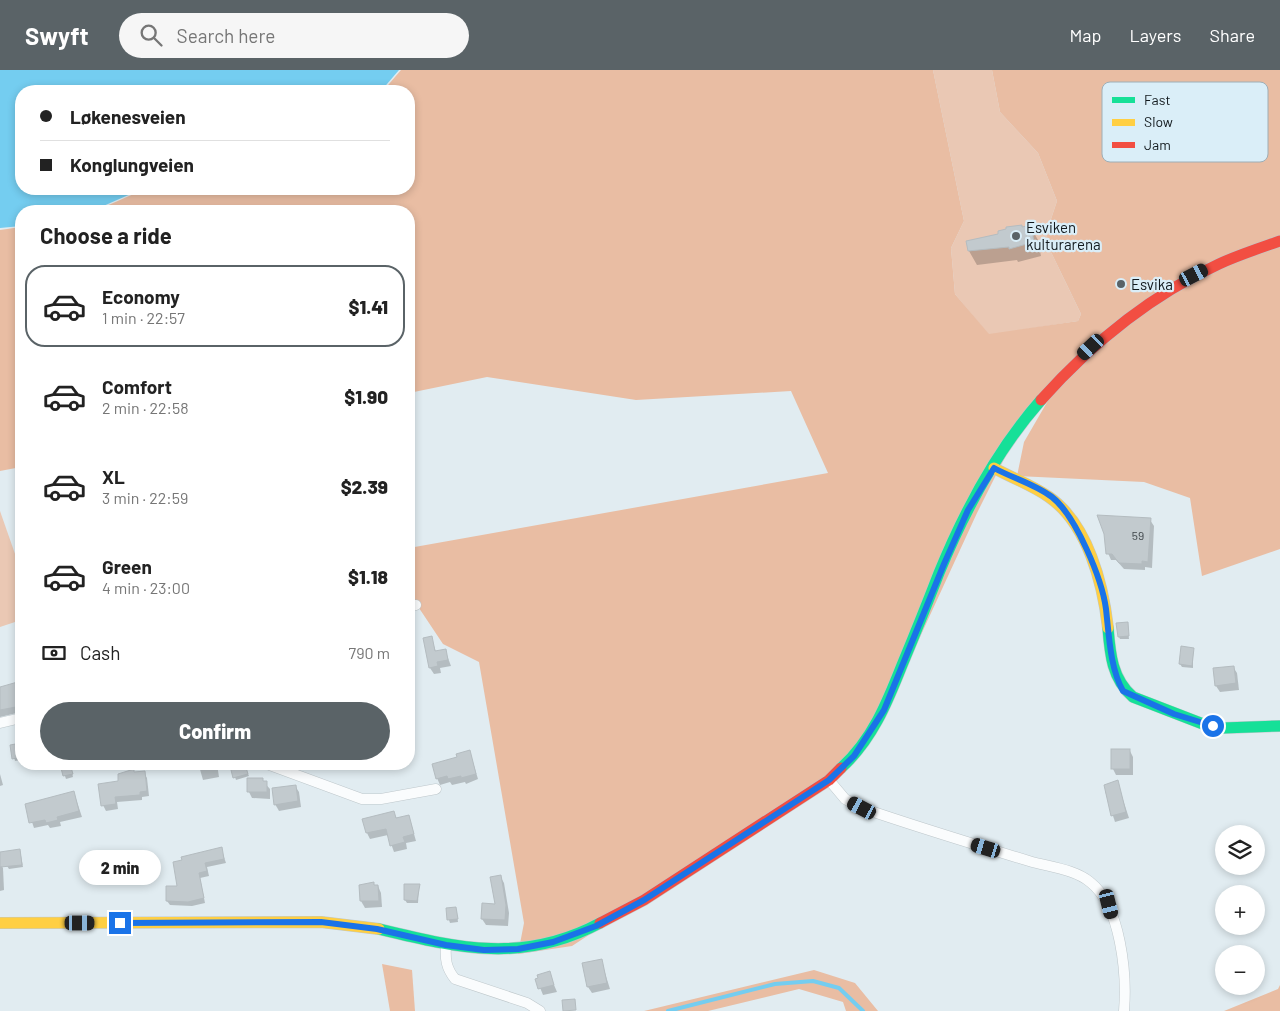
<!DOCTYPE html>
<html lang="en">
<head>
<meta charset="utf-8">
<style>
	body { margin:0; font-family:Barlow,sans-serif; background:#f6f6f6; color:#222; height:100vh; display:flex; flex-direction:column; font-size:19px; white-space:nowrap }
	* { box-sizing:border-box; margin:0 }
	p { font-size:16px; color:#767676 }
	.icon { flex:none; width:28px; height:28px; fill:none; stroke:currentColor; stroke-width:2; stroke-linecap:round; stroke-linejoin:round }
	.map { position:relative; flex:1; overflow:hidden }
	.panel { position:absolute; left:15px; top:135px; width:400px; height:565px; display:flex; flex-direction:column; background:#fff; border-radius:20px; box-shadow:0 2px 8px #0003 }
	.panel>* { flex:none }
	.top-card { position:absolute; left:15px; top:15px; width:400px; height:110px; border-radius:20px; box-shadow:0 2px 8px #0003; display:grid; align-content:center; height:110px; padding:0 25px; background:#fff }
	.fabs { position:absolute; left:1215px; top:755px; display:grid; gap:10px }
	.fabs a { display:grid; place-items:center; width:50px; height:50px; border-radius:50%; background:#fff; box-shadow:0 2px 8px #0003; font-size:25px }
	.end { position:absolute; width:22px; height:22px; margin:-11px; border:6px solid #1a73e8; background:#fff; box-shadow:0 0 0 2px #fff }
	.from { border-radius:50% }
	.bubble { position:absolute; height:35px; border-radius:18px; background:#fff; box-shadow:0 2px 8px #0003; font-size:16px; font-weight:800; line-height:35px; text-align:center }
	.car { position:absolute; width:15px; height:30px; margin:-15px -8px; border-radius:6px; box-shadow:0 0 4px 1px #0007; background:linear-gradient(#222 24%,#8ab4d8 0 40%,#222 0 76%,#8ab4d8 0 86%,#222 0) }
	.top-card b { display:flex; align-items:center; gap:18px; height:48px; font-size:19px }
	.top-card b+b { border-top:1px solid #e0e0e0 }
	.top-card i { width:12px; height:12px; background:#222 }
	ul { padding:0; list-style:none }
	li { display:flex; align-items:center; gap:15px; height:82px; margin:0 10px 8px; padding:0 15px; border:2px solid transparent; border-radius:20px }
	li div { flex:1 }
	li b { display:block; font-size:19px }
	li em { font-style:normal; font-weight:800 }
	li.on { border-color:#5a6367 }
	li>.icon { width:45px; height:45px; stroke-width:1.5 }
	h2 { padding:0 25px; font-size:22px; line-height:60px }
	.pay { display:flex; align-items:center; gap:12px; height:55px; padding:0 25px; font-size:19px }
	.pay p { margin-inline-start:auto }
	.primary-button { display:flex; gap:10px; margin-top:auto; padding:10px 25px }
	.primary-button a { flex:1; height:58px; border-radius:30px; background:#5a6367; color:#fff; font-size:20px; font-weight:800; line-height:58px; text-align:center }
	header { display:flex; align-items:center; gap:30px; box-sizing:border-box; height:70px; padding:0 25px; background:#5a6367; color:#fff }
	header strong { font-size:24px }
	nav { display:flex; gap:28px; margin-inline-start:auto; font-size:18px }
	.search { width:350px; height:45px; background:#f6f6f6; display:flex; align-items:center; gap:12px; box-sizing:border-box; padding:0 18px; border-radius:28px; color:#767676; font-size:19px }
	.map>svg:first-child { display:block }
	.green { fill:#eac8b4 }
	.forest { fill:#e9bda3 }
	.water { fill:#74cdf0 }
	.shadow { fill:#0003 }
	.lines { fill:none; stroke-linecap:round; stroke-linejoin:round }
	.stream { stroke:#74cdf0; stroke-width:4 }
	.building { fill:#c2cace; stroke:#b4bcc0 }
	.street-casing { stroke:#bec7cb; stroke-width:11 }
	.fast-casing { stroke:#bec7cb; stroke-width:12 }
	.slow-casing { stroke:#bec7cb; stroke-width:12 }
	.jam-casing { stroke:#bec7cb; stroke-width:12 }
	.street { stroke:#fafcfd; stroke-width:10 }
	.fast { stroke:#16e098; stroke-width:11 }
	.slow { stroke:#ffcf43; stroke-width:11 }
	.jam { stroke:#f24e42; stroke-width:11 }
	.route { stroke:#1a73e8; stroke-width:6 }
	.poi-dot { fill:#5a6367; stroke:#daeef8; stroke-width:2 }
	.labels { text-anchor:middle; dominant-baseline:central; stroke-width:4.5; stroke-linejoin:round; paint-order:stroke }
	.number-label { font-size:12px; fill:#3e4549 }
	.poi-label { font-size:15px; fill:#12191d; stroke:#daeef8; text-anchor:start }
	.key { fill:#daeef8; stroke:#9eaeb6; stroke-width:1 }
	.key-label { font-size:14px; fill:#12191d }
</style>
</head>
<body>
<header>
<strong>Swyft</strong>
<div class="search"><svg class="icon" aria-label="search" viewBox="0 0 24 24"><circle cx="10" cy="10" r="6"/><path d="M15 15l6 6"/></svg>Search here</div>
<nav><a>Map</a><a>Layers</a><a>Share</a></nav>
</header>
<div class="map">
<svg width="1280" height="941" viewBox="0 0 1280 941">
	<rect width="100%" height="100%" fill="#e1ecf1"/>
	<g class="green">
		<polygon points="933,0 992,0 1000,42 1038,83 1057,131 1046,164 1050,180 1081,244 1078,251 989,265 955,224 951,178 964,151"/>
		<polygon points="0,441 21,501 21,550 0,557"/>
	</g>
	<g class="forest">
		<polygon points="401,0 933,0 964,151 951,178 955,224 989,264 1078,251 1081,244 1050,180 1046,164 1057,131 1038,83 1000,42 992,0 1280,0 1280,479 1202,506 1190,428 1144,412 1017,406 1024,372 1064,303 1017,363 977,443 885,643 853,685 801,726 572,876 518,884 524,853 479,592 443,574 409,523 409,478 828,403 791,321 636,330 487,307 409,323 409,141 95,141 145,119 409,119 409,21 383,21"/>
		<polygon points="21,157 21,397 0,401 0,160"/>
		<polygon points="382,894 412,900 415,941 390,941"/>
		<polygon points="814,900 855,913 878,941 846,941 843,932 799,919 708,941 644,941"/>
		<polygon points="1280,915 1280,941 1224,941 1278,919"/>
	</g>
	<polygon class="water" points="0,0 399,0 381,21 21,21 21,119 142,119 92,141 21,141 21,156 0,158"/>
	<g class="shadow">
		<polygon points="1030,156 1038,170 1041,186 1018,192 1017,190 977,195 969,181"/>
		<polygon points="1150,450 1154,456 1152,498 1145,497 1145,500 1124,499 1116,490 1111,490 1108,483"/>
		<polygon points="1127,554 1129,569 1120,569 1119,567"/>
		<polygon points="431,567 436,582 445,580 451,596 440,598 441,603 434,604 430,598"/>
		<polygon points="1193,579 1193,598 1182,597 1180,594"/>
		<polygon points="1233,597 1237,603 1239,620 1220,622 1216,616"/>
		<polygon points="21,614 21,642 0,647 0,619"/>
		<polygon points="21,675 21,690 15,691 11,676"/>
		<polygon points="1130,681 1133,687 1133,705 1116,705 1113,699"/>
		<polygon points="470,682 478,709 466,714 465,712 452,715 450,712 440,715 437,708 458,688"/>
		<polygon points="61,694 70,694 73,707 66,709"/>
		<polygon points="194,694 217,694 219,707 203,710 199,696"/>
		<polygon points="244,694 249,706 236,710 232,697"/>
		<polygon points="135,703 144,703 147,708 149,726 142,727 142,730 117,732 118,739 106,741 103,735 120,712"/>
		<polygon points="0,704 3,715 0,716"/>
		<polygon points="262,710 270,719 270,729 252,728 249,722"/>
		<polygon points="1117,712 1129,748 1115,752 1105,721"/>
		<polygon points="295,716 299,722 301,737 279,741 275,734"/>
		<polygon points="74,723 82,747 60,752 61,756 50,758 48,755 34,758 26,734"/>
		<polygon points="393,742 397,749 409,746 416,771 406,773 407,779 394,782 388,765 370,769 367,763"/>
		<polygon points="221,778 226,793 207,797 209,806 200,808 205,833 192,836 170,835 167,831 178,818"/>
		<polygon points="20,780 23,797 9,799 7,796"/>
		<polygon points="0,793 3,798 4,820 0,821"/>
		<polygon points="500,806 504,813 509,843 508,856 486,855 482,849 496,835"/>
		<polygon points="419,815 418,833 407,833 405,830"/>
		<polygon points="360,816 378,816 381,823 382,837 365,838 361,831"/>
		<polygon points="456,838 458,852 450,853 449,850"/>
		<polygon points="601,890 610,919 592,923 588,917"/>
		<polygon points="549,903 557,922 543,925 537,910"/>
	</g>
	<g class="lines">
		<polyline class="stream" points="668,941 775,914 813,911 839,918 863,941"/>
	</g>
	<g class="building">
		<polygon points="1022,155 1022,157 1031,155 1034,172 1009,179 1009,177 968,181 966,171 998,164 998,161 1006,159 1006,157"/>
		<polygon points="1097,445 1151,448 1148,492 1142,491 1142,494 1119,493 1112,484 1106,484 1104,464"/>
		<polygon points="1128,552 1129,566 1118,567 1116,553"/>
		<polygon points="432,566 435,581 446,579 448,590 437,592 438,596 429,598 423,568"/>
		<polygon points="1181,576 1194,578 1192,596 1179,594"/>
		<polygon points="1234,596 1236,613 1215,616 1213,598"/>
		<polygon points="21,611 21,636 0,640 0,617"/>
		<polygon points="21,673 21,687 12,689 10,675"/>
		<rect x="1111" y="679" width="19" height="20"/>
		<polygon points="470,680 476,704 461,708 461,706 448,709 447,706 436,709 432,694 457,687 456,684"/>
		<polygon points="60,694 70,694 73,704 63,706"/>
		<polygon points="240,694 245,694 248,704 233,708 230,696"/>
		<polygon points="134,699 134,702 145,701 147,721 140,722 140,725 115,727 116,734 101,736 98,714 118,711 118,704"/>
		<polygon points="247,708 263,708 263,711 267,711 267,722 247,722"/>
		<polygon points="1118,710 1126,742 1111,746 1104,715"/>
		<polygon points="296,715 298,731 274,735 272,718"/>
		<polygon points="74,721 79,741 57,747 58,750 46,753 45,750 29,753 25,734"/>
		<polygon points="394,741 396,748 409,745 414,764 403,767 405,772 390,776 386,759 366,763 362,749"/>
		<polygon points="222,777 224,789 205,793 207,801 199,803 204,828 188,832 166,831 166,816 177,816 173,792 182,790 181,787"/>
		<polygon points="20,779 22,795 0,797 0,782"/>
		<polygon points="501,805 506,835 505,850 481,849 482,833 495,834 490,807"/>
		<polygon points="374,812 374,815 378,815 379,831 360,831 359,815"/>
		<polygon points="404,814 420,814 417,831 404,830"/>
		<polygon points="456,837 458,849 447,850 446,838"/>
		<polygon points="602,889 607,913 587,917 582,893"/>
		<polygon points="550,901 554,915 538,919 535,909 538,908 537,905"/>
		<polygon points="575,929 576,940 563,941 562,930"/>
	</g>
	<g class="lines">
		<defs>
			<g id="street">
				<polyline points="409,536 416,535"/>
				<polyline points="0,653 21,648"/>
				<polyline points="267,694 362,729 381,729 436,719"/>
				<path d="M829,710l16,19 17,9c55,19 111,36 167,53 20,6 45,8 61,21 31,24 37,92 34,129"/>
				<path d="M446,875c-1,14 0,23 9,34l72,24 13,8"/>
			</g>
			<g id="fast">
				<path d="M1108,558c2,26 4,51 25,69l70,27 20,4 57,-2"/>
				<path d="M841,698c31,-28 46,-65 61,-103 13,-31 25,-61 37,-92 25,-61 58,-123 102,-173"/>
				<path d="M379,859c79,19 144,35 221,-6"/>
			</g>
			<g id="slow">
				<path d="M994,398c18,10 38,17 55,29 39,27 54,87 59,131"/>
				<polyline points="0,853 321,852 379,859"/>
			</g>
			<g id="jam">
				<path d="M1041,330c51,-57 108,-104 178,-136 19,-9 41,-16 61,-23"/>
				<polyline points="600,853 644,830 829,710 841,698"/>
			</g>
		</defs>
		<use href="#street" class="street-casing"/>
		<use href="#fast" class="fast-casing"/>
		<use href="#slow" class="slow-casing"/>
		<use href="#jam" class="jam-casing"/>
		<use href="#street" class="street"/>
		<use href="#fast" class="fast"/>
		<use href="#slow" class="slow"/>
		<use href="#jam" class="jam"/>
	</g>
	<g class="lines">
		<path class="route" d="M120,853l201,-1 56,7 69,16 38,5 34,-1 35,-7 43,-16 48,-26 185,-120 25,-24 30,-46 60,-146 24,-54 26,-42c18,10 41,16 58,29 24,19 50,82 54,112 3,26 4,59 17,82l51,23 39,12"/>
	</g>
	<g class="poi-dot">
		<circle cx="1016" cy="166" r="5"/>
		<circle cx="1121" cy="214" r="5"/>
	</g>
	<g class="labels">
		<g class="number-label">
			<text x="1138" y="465">59</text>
		</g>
		<g class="poi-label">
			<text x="1026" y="157">Esviken<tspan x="1026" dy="17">kulturarena</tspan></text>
			<text x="1131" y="214">Esvika</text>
		</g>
	</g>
	<rect x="1102" y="12" width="166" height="80" rx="8" class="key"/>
	<rect x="1112" y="27" width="23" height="6" fill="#16e098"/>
	<rect x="1112" y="49" width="23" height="7" fill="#ffcf43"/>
	<rect x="1112" y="72" width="23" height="6" fill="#f24e42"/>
	<g class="key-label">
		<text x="1144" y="35">Fast</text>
		<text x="1144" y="57">Slow</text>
		<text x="1144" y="80">Jam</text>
	</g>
</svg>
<div class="fabs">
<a><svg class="icon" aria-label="layers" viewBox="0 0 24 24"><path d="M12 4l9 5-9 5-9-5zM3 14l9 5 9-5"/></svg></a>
<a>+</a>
<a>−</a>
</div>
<i class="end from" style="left:1213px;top:656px"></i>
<i class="end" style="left:120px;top:853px"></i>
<div class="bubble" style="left:79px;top:780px;width:82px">2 min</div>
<i class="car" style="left:1194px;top:205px;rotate:63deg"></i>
<i class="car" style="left:1091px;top:277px;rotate:227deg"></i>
<i class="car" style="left:862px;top:738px;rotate:298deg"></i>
<i class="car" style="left:986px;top:778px;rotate:287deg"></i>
<i class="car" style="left:1109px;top:834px;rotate:166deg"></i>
<i class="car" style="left:80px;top:853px;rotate:90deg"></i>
<div class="top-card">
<b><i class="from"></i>Løkenesveien</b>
<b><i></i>Konglungveien</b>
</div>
<section class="panel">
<h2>Choose a ride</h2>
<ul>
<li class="on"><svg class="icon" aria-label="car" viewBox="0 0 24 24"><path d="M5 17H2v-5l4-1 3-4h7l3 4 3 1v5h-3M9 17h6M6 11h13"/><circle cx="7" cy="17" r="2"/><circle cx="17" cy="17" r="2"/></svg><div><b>Economy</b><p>1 min · 22:57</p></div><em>$1.41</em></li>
<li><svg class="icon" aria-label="car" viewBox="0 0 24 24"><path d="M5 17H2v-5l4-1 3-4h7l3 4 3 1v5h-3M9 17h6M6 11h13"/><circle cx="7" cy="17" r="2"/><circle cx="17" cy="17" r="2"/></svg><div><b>Comfort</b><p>2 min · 22:58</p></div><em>$1.90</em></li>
<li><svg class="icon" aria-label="car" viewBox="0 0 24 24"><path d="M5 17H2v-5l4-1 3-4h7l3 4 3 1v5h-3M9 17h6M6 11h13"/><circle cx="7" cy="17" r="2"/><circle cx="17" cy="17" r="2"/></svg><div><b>XL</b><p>3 min · 22:59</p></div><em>$2.39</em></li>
<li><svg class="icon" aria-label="car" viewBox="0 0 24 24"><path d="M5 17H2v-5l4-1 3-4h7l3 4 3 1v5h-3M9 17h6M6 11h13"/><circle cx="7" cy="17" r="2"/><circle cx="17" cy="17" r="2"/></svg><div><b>Green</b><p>4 min · 23:00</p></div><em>$1.18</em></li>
</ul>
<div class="pay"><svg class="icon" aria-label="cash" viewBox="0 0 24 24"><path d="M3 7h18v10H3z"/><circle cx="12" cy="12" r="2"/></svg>Cash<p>790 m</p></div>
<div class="primary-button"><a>Confirm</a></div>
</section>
</div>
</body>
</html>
